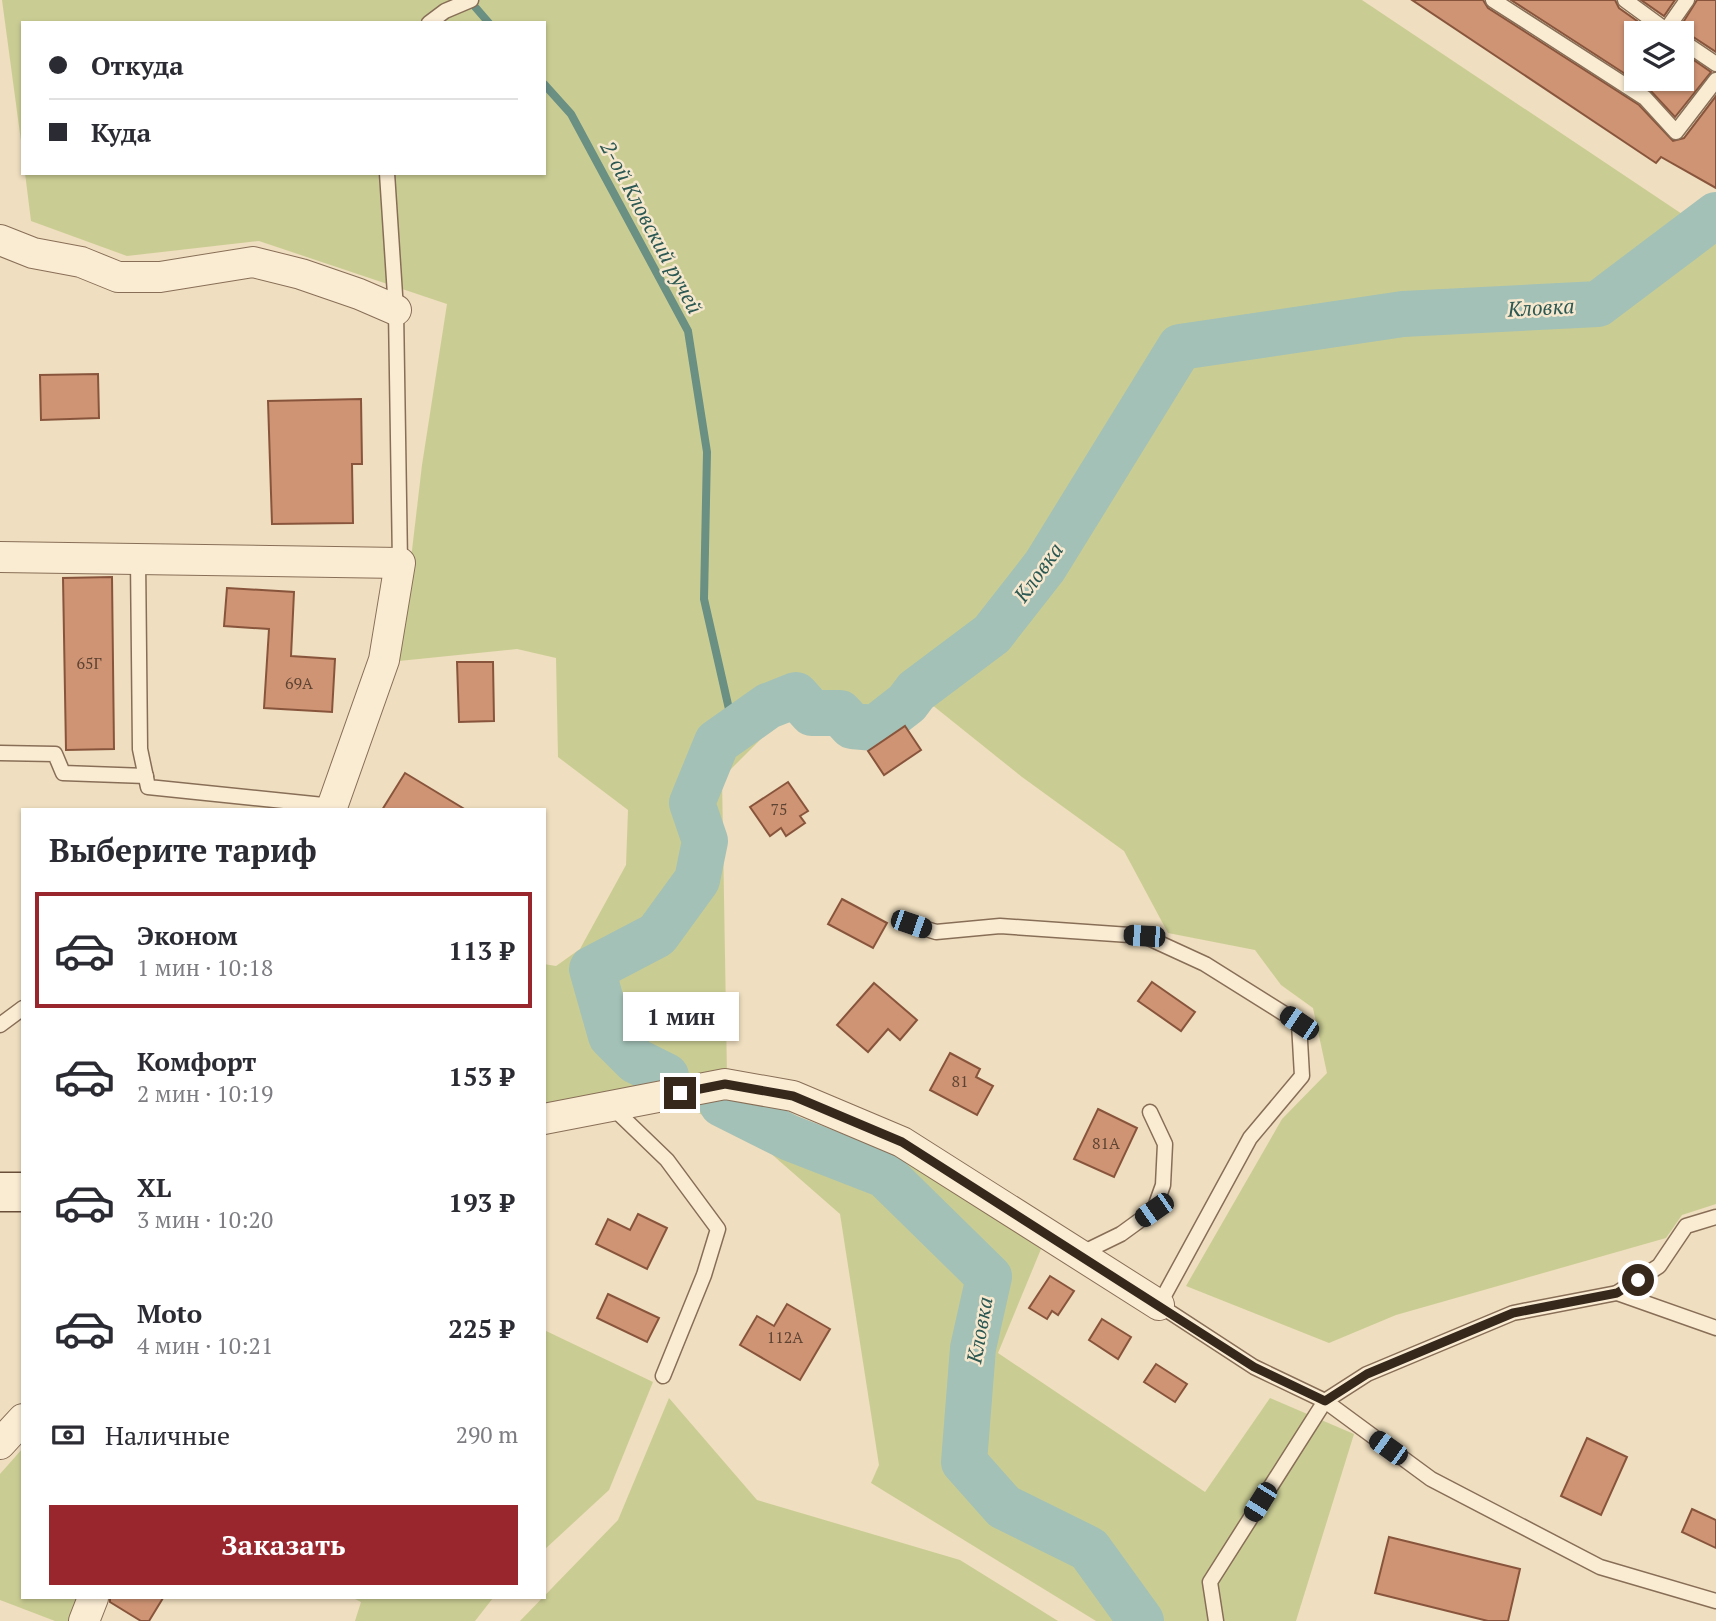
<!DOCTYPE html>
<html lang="ru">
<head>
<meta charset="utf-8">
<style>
	body { margin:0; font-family:"PT Serif",serif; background:#f7f7f7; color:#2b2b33; height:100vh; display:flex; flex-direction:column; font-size:26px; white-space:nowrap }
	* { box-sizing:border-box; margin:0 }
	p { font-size:23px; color:#7c7c81 }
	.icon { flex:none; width:38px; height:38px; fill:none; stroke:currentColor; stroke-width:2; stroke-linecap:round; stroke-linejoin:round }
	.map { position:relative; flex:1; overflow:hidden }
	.drawer { position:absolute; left:21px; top:808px; width:525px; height:791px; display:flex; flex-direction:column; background:#fff; border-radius:0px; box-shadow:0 2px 5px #0004 }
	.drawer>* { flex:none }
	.hud { position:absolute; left:21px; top:21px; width:525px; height:154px; border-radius:0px; box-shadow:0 2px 5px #0004; display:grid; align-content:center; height:154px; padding:0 28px; background:#fff }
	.controls { position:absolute; left:1624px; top:21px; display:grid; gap:14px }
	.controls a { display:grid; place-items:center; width:70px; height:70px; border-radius:0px; background:#fff; box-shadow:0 2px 5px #0004; font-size:35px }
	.end { position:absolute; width:32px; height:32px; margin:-16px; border:9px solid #37281c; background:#fff; box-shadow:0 0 0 4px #fff }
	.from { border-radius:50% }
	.bubble { position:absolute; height:49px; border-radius:0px; background:#fff; box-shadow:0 2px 5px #0004; font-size:23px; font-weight:600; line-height:49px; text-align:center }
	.car { position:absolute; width:21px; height:42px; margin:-21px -10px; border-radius:9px; box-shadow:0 0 5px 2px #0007; background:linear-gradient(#222 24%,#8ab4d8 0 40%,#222 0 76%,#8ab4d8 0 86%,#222 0) }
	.hud b { display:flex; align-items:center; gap:24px; height:66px; font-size:26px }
	.hud b+b { border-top:2px solid #e1e1e2 }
	.hud i { width:18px; height:18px; background:#2b2b33 }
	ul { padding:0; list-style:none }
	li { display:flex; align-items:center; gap:21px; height:116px; margin:0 14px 10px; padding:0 14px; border:4px solid transparent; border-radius:0px }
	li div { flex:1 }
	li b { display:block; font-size:26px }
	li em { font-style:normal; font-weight:600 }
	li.on { border-color:#99252d }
	li>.icon { width:63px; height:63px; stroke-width:1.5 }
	h2 { padding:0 28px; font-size:32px; line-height:84px }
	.pay { display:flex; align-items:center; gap:18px; height:77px; padding:0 28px; font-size:26px }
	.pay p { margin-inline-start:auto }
	.primary-button { display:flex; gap:14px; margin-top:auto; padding:14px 28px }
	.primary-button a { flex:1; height:80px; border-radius:0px; background:#99252d; color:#fff; font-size:28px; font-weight:600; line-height:80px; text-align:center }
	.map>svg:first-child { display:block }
	.green { fill:#cacd93 }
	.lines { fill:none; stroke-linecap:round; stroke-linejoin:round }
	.stream { stroke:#6a8f83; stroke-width:8 }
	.river { stroke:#a3c1b6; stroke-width:46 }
	.building { fill:#cf9474; stroke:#88553c; stroke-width:2 }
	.lane-casing { stroke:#886e57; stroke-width:17 }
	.street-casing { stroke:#886e57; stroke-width:32 }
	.secondary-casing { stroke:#6a4f3a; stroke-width:41 }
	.lane { stroke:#faecd3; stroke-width:14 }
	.street { stroke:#faecd3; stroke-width:30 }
	.secondary { stroke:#faecd3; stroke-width:38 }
	.route { stroke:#37281c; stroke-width:9 }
	.labels { text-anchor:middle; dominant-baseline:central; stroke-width:5; stroke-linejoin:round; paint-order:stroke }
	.number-label { font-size:16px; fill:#5d4332 }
	.water-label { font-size:21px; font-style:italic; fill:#2b5852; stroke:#f6e8cf }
</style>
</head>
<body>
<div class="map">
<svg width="1716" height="1621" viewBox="0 0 1716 1621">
	<rect width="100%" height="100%" fill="#efdebf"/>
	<g class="green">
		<polygon points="2,0 1362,0 1682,214 1716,201 1716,1204 1682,1215 1666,1238 1396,1315 1329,1343 1186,1286 1282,1119 1327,1073 1313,1008 1281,985 1255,950 1168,933 1124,851 1022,777 926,700 876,736 826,730 787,713 722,778 727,1075 544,1109 544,964 556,966 580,949 626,865 628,810 558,757 556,658 517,649 399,661 422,465 447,304 259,241 127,256 31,221 25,173 544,173 544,23 23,23 23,156"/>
		<polygon points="742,1096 925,1166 1041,1249 998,1353 1205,1492 1270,1398 1354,1434 1296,1621 1096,1621 871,1483 879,1465 840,1214 751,1136 696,1112"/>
		<polygon points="544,1330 653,1382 609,1490 544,1550"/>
		<polygon points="669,1398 757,1500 960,1560 1058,1621 520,1621 618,1520"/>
		<polygon points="23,1448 23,1598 80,1598 74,1621 55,1621 0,1600 0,1474"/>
		<polygon points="353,1598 493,1598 475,1621 355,1621 361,1602"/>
	</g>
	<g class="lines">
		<g class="stream">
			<polyline points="469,0 489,23"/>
			<polyline points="544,84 571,114 688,331 707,452 704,599 734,731"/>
		</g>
		<g class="river">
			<polyline points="666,1076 636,1061 611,1036 592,969 657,935 697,880 705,841 692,803 717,742 768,706 796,695 812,713 840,713 852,726 875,728 907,703 916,691 992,634 1045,566 1180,347 1403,314 1598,304 1716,215"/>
			<polyline points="722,1104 790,1138 885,1175 989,1277 973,1348 964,1462 1004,1507 1089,1549 1141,1621"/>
		</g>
	</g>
	<g class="building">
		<polygon points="1412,0 1483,0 1488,8 1639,105 1673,141 1684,138 1716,96 1716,188 1661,157 1656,163"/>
		<polygon points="1511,0 1615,0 1619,8 1654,33 1636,33 1636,79 1682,79 1682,52 1711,72 1675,117 1650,90"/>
		<polygon points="1641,0 1675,0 1664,16"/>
		<polygon points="1697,0 1716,0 1716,52 1687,33 1679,32 1679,29"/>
		<polygon points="98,374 99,418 41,420 40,375"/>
		<polygon points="361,399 362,464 352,464 353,523 272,524 268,401"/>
		<polygon points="112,577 114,749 66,750 63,578"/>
		<polygon points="227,588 294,592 291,656 335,659 332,712 264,708 269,629 224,626"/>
		<polygon points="457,662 493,662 494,721 459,722"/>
		<polygon points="905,726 921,750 884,775 868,751"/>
		<polygon points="405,773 466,810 382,810"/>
		<polygon points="788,782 808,811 800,816 805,823 786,836 781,828 770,836 750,807"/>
		<polygon points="842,899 887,923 873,948 828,924"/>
		<polygon points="1152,982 1195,1012 1181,1031 1138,1001"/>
		<polygon points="874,983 917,1020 900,1040 888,1029 868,1052 837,1025"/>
		<polygon points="950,1053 980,1069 976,1077 993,1086 977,1115 930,1090"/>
		<polygon points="1098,1109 1137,1128 1114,1177 1074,1159"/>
		<polygon points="638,1214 667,1228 647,1269 596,1244 608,1219 630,1230"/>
		<polygon points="1050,1276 1074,1291 1058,1315 1052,1311 1047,1319 1029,1308"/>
		<polygon points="608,1294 659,1318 647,1342 597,1318"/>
		<polygon points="787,1304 830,1329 800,1380 740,1345 757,1316 774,1326"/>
		<polygon points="1102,1319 1131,1337 1118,1359 1089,1340"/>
		<polygon points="1156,1364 1187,1384 1175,1402 1144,1382"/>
		<polygon points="1587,1438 1627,1457 1601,1515 1561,1496"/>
		<polygon points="1692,1509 1716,1520 1716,1548 1682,1532"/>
		<polygon points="1389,1537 1520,1569 1508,1621 1488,1621 1375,1593"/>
		<polygon points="110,1598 163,1598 149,1621 141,1621 110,1602"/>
	</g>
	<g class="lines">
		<defs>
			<g id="lane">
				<polyline points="1493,0 1645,98 1676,132 1716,80"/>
				<polyline points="1625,0 1670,33"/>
				<polyline points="429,23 445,11 471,0"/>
				<polyline points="1666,30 1687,0"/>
				<polyline points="1682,41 1716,64"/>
				<polyline points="387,173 396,310 400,563"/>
				<polyline points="138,558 140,749 148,787 333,806"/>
				<polyline points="0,753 55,754 63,773 146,776"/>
				<polyline points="911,924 936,932 1000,926 1144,936 1205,964 1299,1023 1302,1076 1250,1138 1159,1305 1254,1367 1325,1401 1431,1479 1600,1567 1716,1601"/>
				<polyline points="0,1025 23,1008"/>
				<polyline points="612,1107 667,1160 718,1229 704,1275 663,1376"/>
				<polyline points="1080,1254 1121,1234 1154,1210 1163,1185 1165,1144 1150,1112"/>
				<polyline points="1617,1293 1659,1266 1686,1226 1716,1217"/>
				<polyline points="1216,1621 1210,1582 1325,1401 1367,1374 1513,1313 1617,1293 1716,1328"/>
			</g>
			<g id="street">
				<polyline points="0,240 33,253 81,262 118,277 160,277 253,262 301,274 359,294 396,310"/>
				<polyline points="0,557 400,563 384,660 331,810"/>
				<polyline points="544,1119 725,1084 793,1096 902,1142 1159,1305"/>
				<polyline points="0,1444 23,1419"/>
				<polyline points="84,1621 93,1598"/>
			</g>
			<polyline id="secondary" points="0,1192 23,1192"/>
		</defs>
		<use href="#lane" class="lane-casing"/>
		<use href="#street" class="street-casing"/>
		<use href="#secondary" class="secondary-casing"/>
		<use href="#lane" class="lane"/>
		<use href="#street" class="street"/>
		<use href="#secondary" class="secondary"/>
	</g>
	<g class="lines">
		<polyline class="route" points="680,1093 725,1084 793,1096 902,1142 1254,1367 1325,1401 1367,1374 1513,1313 1617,1293 1638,1280"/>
	</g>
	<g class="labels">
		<g class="number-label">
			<text x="89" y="663">65Г</text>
			<text x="299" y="683">69А</text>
			<text x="779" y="809">75</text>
			<text x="960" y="1081">81</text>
			<text x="1106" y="1143">81А</text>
			<text x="785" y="1337">112А</text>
		</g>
		<g class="water-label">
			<text transform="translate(652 227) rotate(62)">2-ой Кловский ручей</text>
			<text transform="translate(1541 307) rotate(-3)">Кловка</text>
			<text transform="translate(1038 572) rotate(-54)">Кловка</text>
			<text transform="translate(979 1330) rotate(-80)">Кловка</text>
		</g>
	</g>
</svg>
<div class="controls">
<a><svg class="icon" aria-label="layers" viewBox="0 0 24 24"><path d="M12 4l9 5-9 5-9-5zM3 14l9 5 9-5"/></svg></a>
</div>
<i class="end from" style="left:1638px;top:1280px"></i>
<i class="end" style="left:680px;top:1093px"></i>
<div class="bubble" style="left:623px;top:992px;width:116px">1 мин</div>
<i class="car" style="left:911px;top:924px;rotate:109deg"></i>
<i class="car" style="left:1144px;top:936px;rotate:274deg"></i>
<i class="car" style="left:1299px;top:1023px;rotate:304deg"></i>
<i class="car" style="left:1154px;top:1210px;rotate:235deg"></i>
<i class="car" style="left:1388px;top:1448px;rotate:306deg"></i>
<i class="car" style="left:1260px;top:1502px;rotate:212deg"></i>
<div class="hud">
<b><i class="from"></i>Откуда</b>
<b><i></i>Куда</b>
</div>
<section class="drawer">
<h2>Выберите тариф</h2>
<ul>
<li class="on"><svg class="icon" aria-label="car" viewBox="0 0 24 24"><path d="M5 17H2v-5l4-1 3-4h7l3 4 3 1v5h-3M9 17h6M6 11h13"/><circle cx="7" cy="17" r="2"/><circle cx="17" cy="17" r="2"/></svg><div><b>Эконом</b><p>1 мин · 10:18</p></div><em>113 ₽</em></li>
<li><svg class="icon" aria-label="car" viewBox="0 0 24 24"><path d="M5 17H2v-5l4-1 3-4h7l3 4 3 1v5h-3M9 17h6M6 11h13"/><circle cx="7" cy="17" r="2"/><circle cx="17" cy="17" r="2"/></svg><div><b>Комфорт</b><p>2 мин · 10:19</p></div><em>153 ₽</em></li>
<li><svg class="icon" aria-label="car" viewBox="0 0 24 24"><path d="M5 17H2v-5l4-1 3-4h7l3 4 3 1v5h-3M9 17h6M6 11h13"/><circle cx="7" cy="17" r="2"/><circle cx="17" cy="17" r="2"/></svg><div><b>XL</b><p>3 мин · 10:20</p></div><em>193 ₽</em></li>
<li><svg class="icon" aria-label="car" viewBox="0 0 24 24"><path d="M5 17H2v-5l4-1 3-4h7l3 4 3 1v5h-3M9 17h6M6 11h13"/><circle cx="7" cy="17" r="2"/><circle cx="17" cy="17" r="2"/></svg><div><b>Moto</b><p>4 мин · 10:21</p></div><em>225 ₽</em></li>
</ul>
<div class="pay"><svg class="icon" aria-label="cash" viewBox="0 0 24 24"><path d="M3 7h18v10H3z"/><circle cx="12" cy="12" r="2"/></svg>Наличные<p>290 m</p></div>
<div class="primary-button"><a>Заказать</a></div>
</section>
</div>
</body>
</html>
